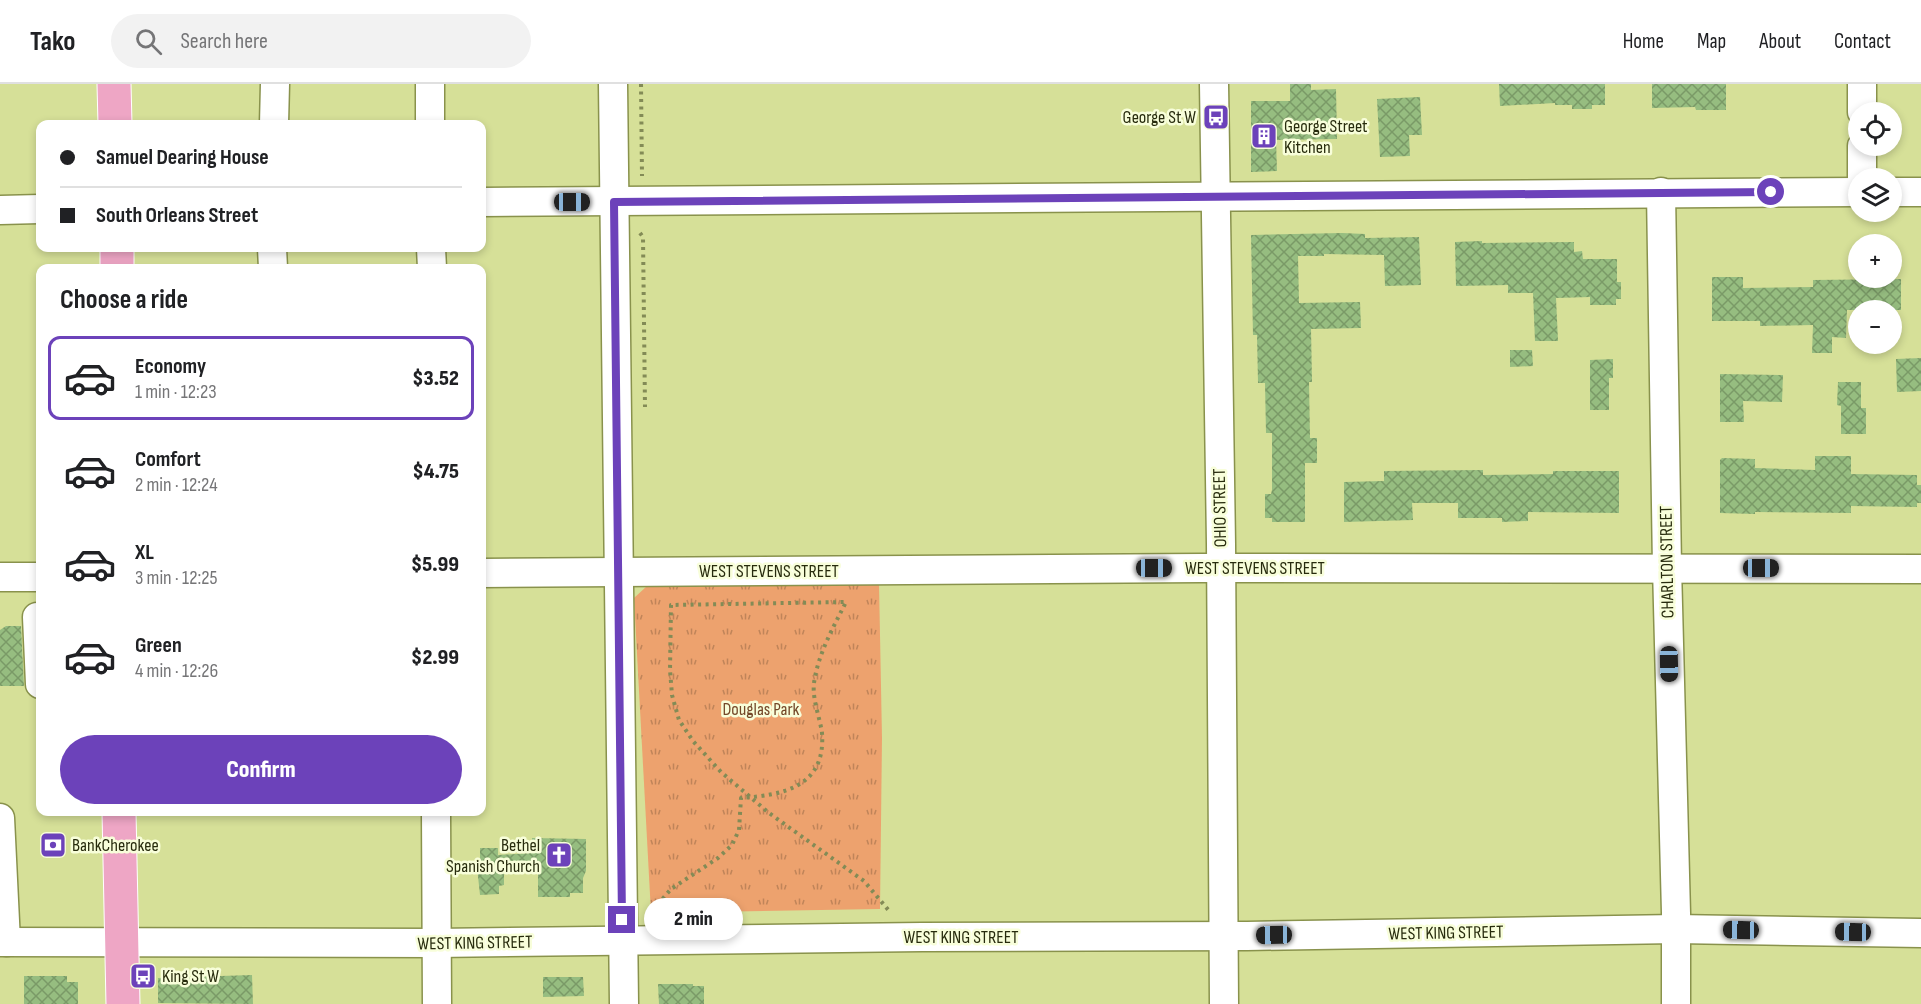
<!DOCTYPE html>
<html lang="en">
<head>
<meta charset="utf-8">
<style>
	body { margin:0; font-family:"Sofia Sans Condensed",sans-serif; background:#f2f2f2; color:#202124; height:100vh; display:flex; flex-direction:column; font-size:22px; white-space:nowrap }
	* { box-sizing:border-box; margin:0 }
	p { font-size:20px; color:#757577 }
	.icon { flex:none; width:33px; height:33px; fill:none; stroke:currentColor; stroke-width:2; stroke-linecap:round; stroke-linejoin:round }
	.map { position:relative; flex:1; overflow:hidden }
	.details { position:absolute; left:36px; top:180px; width:450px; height:552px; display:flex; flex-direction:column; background:#fff; border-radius:12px; box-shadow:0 3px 9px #0003 }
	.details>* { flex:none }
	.top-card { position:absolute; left:36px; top:36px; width:450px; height:132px; border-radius:12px; box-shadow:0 3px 9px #0003; display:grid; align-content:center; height:132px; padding:0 24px; background:#fff }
	.tools { position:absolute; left:1848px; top:18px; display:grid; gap:12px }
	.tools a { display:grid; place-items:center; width:54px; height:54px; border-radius:50%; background:#fff; box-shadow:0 3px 9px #0003; font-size:30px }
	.end { position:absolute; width:27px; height:27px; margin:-14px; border:8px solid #6c42ba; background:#fff; box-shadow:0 0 0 3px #fff }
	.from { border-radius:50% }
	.bubble { position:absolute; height:42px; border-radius:21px; background:#fff; box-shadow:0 3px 9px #0003; font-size:20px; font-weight:800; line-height:42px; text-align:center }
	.car { position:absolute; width:18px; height:36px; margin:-18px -9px; border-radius:8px; box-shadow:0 0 4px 2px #0007; background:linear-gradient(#222 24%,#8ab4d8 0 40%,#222 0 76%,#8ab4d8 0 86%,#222 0) }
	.top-card b { display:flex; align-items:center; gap:21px; height:57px; font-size:22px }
	.top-card b+b { border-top:2px solid #e0e0e0 }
	.top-card i { width:15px; height:15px; background:#202124 }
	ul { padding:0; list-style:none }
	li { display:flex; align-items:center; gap:18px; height:84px; margin:0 12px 9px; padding:0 12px; border:3px solid transparent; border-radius:12px }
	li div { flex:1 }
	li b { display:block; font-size:22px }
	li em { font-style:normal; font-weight:800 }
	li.current { border-color:#6c42ba }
	li>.icon { width:54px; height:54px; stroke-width:1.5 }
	h2 { padding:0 24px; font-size:27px; line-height:72px }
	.primary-button { display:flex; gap:12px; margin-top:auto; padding:12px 24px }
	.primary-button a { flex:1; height:69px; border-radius:36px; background:#6c42ba; color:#fff; font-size:24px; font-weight:800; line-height:69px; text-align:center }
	header { display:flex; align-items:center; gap:36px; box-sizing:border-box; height:84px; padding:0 30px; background:#fff; border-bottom:2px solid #e0e0e0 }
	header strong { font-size:28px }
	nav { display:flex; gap:33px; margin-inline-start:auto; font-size:21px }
	.search { width:420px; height:54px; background:#f2f2f2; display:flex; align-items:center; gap:15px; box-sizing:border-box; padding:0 21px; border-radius:33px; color:#757577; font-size:22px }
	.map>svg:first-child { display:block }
	.park { fill:url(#park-tufts) }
	.building { fill:url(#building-cross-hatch) }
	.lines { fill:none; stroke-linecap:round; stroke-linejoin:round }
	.minor-casing { stroke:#89924c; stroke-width:31 }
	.major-casing { stroke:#fff; stroke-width:35 }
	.path { stroke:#838b56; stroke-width:4; stroke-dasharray:3 4.5; stroke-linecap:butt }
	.minor { stroke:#fff; stroke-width:28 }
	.major { stroke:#eea6c5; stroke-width:33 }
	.route { stroke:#6c42ba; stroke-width:8 }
	.labels { text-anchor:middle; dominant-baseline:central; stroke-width:5; stroke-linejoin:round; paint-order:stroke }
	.poi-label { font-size:18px; fill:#272b0d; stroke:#f8feda; text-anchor:start }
	.street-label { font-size:18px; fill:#272b0d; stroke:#f8feda }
	.park-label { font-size:18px; fill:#734728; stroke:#f8feda }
</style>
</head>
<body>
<header>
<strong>Tako</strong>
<div class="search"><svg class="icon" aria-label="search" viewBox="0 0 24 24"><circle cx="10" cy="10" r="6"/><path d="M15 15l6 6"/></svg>Search here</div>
<nav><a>Home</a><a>Map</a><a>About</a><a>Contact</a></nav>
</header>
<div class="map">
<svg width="1921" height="920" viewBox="0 0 1921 920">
	<defs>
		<pattern id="park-tufts" width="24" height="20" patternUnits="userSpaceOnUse" patternTransform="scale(1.5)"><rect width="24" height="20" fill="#eda26e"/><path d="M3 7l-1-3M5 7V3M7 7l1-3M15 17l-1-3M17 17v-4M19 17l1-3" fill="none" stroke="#c08459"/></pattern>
		<pattern id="building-cross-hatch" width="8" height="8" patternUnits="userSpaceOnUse" patternTransform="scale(1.5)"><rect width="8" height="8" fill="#96bd80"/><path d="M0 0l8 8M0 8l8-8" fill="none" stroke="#7a9a67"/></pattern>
	</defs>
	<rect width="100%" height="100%" fill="#d6e098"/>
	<polygon class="park" points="879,499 882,654 880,825 651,829 634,514 647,502"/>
	<g class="building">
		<polygon points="1290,0 1311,0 1311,6 1336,5 1337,55 1276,56 1277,87 1251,88 1251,17 1290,17"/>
		<polygon points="1499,0 1605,0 1605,21 1592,21 1592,25 1572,25 1572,21 1555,21 1555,19 1500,22"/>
		<polygon points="1652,0 1726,0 1726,26 1696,26 1695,23 1652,24"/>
		<polygon points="1420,13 1422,51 1409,51 1410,72 1380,73 1377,15"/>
		<polygon points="1342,149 1365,150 1365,154 1419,153 1421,201 1385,202 1384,171 1324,170 1324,172 1298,172 1299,219 1360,218 1361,244 1311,245 1312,298 1309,298 1310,354 1317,354 1317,379 1305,379 1305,438 1272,438 1272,434 1265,434 1265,410 1271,410 1272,406 1272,349 1266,349 1265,299 1258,299 1257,251 1253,251 1251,151"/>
		<polygon points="1482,157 1482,159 1574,158 1574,168 1582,167 1583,175 1617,175 1617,198 1621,198 1621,215 1616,215 1616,221 1590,221 1590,213 1556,214 1558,257 1535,257 1533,209 1508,209 1508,201 1456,202 1455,158"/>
		<polygon points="1712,193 1743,193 1743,204 1813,203 1813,196 1901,195 1901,226 1847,226 1846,254 1832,253 1832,269 1812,269 1813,241 1760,242 1760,237 1712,237"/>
		<polygon points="1510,266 1532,266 1533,282 1510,283"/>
		<polygon points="1921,274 1921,307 1897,308 1896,275"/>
		<polygon points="1613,275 1613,294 1609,294 1609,326 1590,326 1590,276"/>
		<polygon points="1720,290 1783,291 1782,318 1743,317 1744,338 1720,338"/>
		<polygon points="1838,298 1861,298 1861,324 1866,324 1866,350 1841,350 1841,322 1837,321"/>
		<polygon points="1815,372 1851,372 1851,390 1917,391 1917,401 1921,401 1921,419 1917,419 1917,423 1851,422 1851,429 1755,428 1755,430 1720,429 1720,376 1722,374 1755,375 1755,384 1815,386"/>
		<polygon points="1483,386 1483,391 1553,390 1553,387 1619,387 1619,429 1528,428 1528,437 1502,438 1502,434 1458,434 1458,419 1412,419 1413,436 1344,438 1344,398 1384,397 1384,387"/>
		<polygon points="6,542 21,542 24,602 0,602 0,546"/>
		<polygon points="532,754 586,755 586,787 583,794 583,809 570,809 570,813 538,813 538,789 504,789 504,801 499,802 499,810 480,811 477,783 480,783 480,764 498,764 498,771 532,769"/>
		<polygon points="252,891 253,920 158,919 158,894"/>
		<polygon points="24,892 67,892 67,898 78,898 78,920 24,920"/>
		<polygon points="543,893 583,893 584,912 543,913"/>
		<polygon points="658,900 693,900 693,902 704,902 704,920 659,920"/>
	</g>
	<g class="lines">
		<defs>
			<g id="minor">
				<polyline points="430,0 430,40"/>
				<polyline points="613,0 624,920"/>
				<polyline points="1214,0 1221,460 1224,920"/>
				<polyline points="1862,28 1862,0"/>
				<polyline points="274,40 275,0"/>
				<polyline points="1862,94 1862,62"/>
				<polyline points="1661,108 1667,483 1676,829 1676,920"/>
				<polyline points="1892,108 1921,108"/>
				<polyline points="482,118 1858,108"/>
				<polyline points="0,126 40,125"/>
				<polyline points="272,164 273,184"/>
				<polyline points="431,164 432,184"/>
				<polyline points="482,489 1201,484 1921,485"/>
				<polyline points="0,493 40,493"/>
				<polyline points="40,533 37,533 40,600"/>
				<polyline points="436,728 437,920"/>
				<polyline points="0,734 6,858"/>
				<polyline points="0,858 436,859 922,853 1247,852 1676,845 1921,849"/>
			</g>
			<g id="major">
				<polyline points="114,0 115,40"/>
				<polyline points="117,164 117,184"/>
				<polyline points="119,728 123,920"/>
			</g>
		</defs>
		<use href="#minor" class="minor-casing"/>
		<use href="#major" class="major-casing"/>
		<g class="path">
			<polyline points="641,0 642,92"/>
			<polyline points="640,149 643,153 645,323"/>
			<path d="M648,832l23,-27 47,-31 14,-13 7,-15 2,-32c42,-3 85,-11 81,-65 -2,-15 -10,-34 -8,-50 4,-29 19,-55 32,-81l-175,3 -1,65 2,25 7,25 14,21 28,31 48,41 95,68 26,31"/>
		</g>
		<use href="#minor" class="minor"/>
		<use href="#major" class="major"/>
	</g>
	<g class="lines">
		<polyline class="route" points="622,836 614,118 1771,108"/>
	</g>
	<defs>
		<symbol id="bus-square" viewBox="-11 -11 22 22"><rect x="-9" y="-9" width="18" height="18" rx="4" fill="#6c42ba" stroke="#f8feda"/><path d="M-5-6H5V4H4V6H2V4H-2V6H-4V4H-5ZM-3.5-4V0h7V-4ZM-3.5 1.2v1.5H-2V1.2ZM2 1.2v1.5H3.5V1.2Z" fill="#fff"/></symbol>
		<symbol id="building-square" viewBox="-11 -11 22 22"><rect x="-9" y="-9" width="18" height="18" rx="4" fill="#6c42ba" stroke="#f8feda"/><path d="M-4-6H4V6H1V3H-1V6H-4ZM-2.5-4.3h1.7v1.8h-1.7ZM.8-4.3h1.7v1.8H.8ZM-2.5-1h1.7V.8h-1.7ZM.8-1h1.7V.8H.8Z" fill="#fff"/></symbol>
		<symbol id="bank-square" viewBox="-11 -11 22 22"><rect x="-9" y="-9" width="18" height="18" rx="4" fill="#6c42ba" stroke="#f8feda"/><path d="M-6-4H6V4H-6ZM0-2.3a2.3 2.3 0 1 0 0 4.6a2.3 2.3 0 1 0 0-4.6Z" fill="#fff"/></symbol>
		<symbol id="church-square" viewBox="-11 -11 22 22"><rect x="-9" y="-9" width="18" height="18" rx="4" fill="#6c42ba" stroke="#f8feda"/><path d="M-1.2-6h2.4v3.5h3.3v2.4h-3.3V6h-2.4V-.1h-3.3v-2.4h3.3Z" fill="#fff"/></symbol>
	</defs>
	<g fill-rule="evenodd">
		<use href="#bus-square" x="1201" y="18" width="30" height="30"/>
		<use href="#building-square" x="1249" y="37" width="30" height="30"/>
		<use href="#bank-square" x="38" y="746" width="30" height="30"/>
		<use href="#church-square" x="544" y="756" width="30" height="30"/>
		<use href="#bus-square" x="128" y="877" width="30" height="30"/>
	</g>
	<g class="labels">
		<g class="poi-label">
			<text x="1196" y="33" text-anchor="end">George St W</text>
			<text x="1284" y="42">George Street<tspan x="1284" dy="21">Kitchen</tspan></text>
			<text x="72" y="761">BankCherokee</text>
			<text x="540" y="761" text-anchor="end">Bethel<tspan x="540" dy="21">Spanish Church</tspan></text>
			<text x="162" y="892">King St W</text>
		</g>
		<g class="street-label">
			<text transform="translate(1220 424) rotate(-91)">OHIO STREET</text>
			<text transform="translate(1667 478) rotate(-91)">CHARLTON STREET</text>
			<text x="1255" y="484">WEST STEVENS STREET</text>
			<text x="769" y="487">WEST STEVENS STREET</text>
			<text transform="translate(1446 849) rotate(-1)">WEST KING STREET</text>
			<text x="961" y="853">WEST KING STREET</text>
			<text transform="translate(475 859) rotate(-1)">WEST KING STREET</text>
		</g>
		<g class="park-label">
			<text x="761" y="625">Douglas Park</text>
		</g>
	</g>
</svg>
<div class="tools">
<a><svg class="icon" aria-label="locate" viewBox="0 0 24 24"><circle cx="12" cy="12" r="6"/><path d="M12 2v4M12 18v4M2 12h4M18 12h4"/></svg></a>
<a><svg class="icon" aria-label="layers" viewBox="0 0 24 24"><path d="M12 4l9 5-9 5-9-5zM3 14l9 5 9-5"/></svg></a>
<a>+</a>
<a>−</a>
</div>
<i class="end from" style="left:1771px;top:108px"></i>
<i class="end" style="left:622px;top:836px"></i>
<div class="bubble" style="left:644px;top:814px;width:99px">2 min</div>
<i class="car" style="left:572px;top:118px;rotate:90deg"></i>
<i class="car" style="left:1154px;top:484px;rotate:90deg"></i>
<i class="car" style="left:1761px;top:484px;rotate:90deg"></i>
<i class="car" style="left:1669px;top:580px;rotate:179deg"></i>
<i class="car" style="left:1741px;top:846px;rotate:271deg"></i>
<i class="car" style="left:1853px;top:848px;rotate:271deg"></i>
<i class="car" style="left:1274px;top:851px;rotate:269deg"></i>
<div class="top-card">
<b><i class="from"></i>Samuel Dearing House</b>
<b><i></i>South Orleans Street</b>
</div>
<section class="details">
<h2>Choose a ride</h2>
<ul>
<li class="current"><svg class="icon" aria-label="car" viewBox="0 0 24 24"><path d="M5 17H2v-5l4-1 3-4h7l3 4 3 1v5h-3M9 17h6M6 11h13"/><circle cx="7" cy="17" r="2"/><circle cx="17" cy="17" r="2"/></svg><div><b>Economy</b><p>1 min · 12:23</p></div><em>$3.52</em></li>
<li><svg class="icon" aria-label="car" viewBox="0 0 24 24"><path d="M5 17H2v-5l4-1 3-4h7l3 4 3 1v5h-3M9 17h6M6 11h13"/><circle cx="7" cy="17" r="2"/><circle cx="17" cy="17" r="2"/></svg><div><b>Comfort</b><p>2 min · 12:24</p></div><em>$4.75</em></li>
<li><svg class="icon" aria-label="car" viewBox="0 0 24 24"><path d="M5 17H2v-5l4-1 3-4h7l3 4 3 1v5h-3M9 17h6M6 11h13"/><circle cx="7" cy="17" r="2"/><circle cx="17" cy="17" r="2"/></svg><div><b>XL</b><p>3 min · 12:25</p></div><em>$5.99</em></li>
<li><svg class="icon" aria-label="car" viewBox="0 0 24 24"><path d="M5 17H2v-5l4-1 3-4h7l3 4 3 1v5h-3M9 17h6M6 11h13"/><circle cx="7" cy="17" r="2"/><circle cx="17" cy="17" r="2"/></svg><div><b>Green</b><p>4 min · 12:26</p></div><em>$2.99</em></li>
</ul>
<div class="primary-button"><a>Confirm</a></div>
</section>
</div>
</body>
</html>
